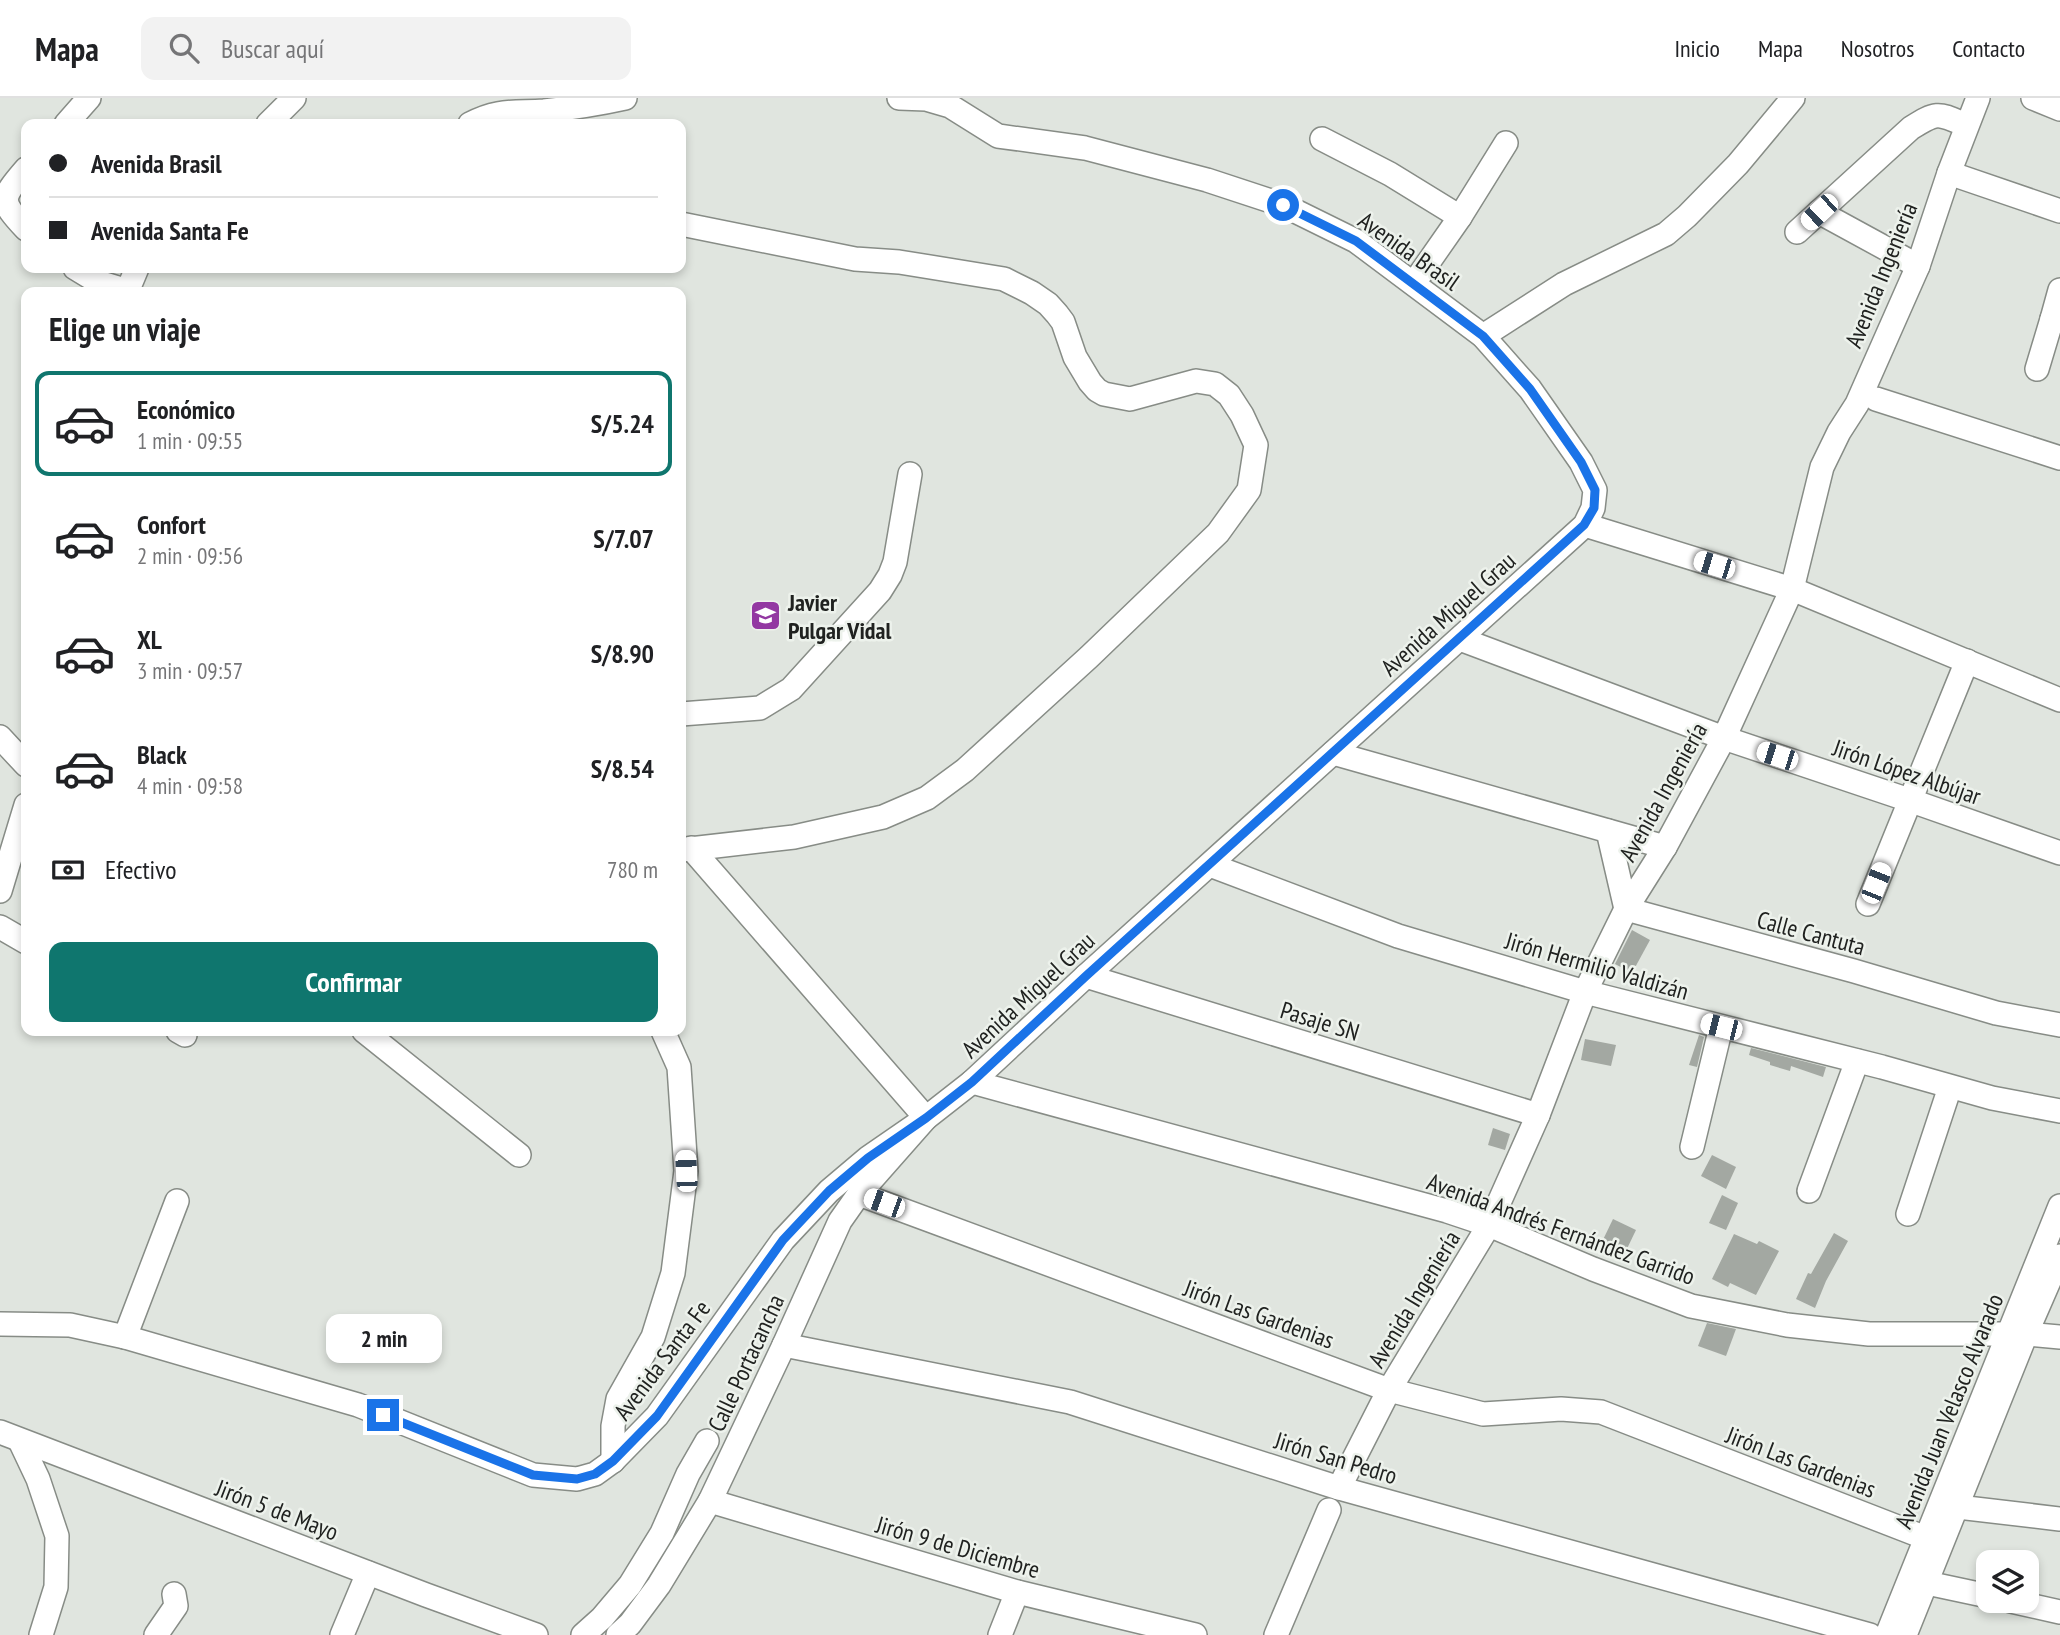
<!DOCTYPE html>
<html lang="es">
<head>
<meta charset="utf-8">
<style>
	body { margin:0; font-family:"PT Sans Narrow",sans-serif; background:#f2f2f2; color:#202124; height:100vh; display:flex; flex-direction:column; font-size:26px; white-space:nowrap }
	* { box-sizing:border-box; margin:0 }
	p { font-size:23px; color:#757577 }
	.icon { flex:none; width:38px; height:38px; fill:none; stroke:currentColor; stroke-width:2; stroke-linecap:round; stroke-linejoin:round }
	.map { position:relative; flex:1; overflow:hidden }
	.details { position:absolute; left:21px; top:189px; width:665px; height:749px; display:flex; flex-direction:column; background:#fff; border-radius:14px; box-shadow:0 4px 10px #0003 }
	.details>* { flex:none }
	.banner { position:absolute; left:21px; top:21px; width:665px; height:154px; border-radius:14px; box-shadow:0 4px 10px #0003; display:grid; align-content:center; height:154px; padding:0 28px; background:#fff }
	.buttons { position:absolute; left:1976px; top:1452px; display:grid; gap:14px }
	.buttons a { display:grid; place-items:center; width:63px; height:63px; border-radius:14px; background:#fff; box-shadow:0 4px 10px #0003; font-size:35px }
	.end { position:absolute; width:32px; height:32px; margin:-16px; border:9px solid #1a73e8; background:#fff; box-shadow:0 0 0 4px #fff }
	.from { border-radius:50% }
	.bubble { position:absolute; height:49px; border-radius:14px; background:#fff; box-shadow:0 4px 10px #0003; font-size:23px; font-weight:600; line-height:49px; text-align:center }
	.car { position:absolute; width:21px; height:42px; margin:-21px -10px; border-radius:9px; box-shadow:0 0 5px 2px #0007; background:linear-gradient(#fff 24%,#345 0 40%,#fff 0 76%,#345 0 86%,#fff 0) }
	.banner b { display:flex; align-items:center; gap:24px; height:66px; font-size:26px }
	.banner b+b { border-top:2px solid #e0e0e0 }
	.banner i { width:18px; height:18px; background:#202124 }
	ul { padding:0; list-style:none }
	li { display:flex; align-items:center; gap:21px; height:105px; margin:0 14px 10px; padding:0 14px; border:4px solid transparent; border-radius:14px }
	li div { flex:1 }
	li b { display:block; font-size:26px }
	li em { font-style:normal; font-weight:600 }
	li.active { border-color:#0f766e }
	li>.icon { width:63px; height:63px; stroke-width:1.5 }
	h2 { padding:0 28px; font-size:32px; line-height:84px }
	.pay { display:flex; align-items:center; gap:18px; height:77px; padding:0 28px; font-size:26px }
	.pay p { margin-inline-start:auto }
	.primary-button { display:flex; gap:14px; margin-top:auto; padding:14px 28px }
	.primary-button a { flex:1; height:80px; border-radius:14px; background:#0f766e; color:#fff; font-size:28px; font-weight:600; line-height:80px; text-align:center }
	header { display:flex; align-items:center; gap:42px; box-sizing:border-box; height:98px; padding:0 35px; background:#fff; border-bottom:2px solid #e0e0e0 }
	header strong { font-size:33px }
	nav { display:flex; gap:38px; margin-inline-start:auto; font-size:24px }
	.search { width:490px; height:63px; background:#f2f2f2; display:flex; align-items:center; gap:18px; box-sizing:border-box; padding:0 24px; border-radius:14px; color:#757577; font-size:26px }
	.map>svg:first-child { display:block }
	.building { fill:#a3a8a2 }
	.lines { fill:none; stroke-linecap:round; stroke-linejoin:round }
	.minor-casing { stroke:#878c86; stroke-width:26 }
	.minor { stroke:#fff; stroke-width:23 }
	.route { stroke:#1a73e8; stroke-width:9 }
	.labels { text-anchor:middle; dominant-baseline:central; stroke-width:5; stroke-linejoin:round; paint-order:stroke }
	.street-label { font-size:24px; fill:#202220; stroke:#edf2ec }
	.poi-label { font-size:24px; font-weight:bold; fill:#202220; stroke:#edf2ec; text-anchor:start }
</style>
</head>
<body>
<header>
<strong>Mapa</strong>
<div class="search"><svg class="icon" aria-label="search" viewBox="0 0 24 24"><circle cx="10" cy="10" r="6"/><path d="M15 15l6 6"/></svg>Buscar aquí</div>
<nav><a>Inicio</a><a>Mapa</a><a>Nosotros</a><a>Contacto</a></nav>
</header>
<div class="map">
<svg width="2060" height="1537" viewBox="0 0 2060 1537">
	<rect width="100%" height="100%" fill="#e0e5df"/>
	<g class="building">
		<polygon points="1632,832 1650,842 1632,875 1615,866"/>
		<polygon points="1699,937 1704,939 1697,969 1689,967"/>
		<polygon points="1585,941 1616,947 1611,968 1581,962"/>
		<polygon points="1751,950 1826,969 1823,979 1791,968 1790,973 1770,967 1770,964 1749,957"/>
		<polygon points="1493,1030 1510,1036 1505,1052 1488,1047"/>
		<polygon points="1712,1057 1736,1069 1726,1091 1701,1078"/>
		<polygon points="1722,1097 1738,1105 1726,1132 1709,1125"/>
		<polygon points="1613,1121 1636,1132 1623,1159 1600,1148"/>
		<polygon points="1834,1135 1848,1143 1826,1183 1815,1210 1796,1201 1808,1175 1811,1176"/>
		<polygon points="1734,1136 1757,1146 1759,1143 1779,1153 1756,1197 1730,1185 1728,1189 1712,1181"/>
		<polygon points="1707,1225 1736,1231 1726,1258 1698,1248"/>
	</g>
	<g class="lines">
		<defs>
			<g id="minor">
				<polyline points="2033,0 2060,11"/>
				<polyline points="66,26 89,0"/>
				<polyline points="268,26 294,0"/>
				<path d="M470,26c28,-15 44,-11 74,-13 27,-3 54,-7 81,-13"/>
				<polyline points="1322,41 1390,76 1460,119"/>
				<path d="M26,71c-26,30 -26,32 0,60"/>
				<polyline points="1949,75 2060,113"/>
				<polyline points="1819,114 1918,168"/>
				<polyline points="681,126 855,161 899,164 1004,181 1032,195 1048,206 1057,216 1063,224 1075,259 1090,284 1097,292 1104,296 1130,301 1196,283 1215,286 1229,297 1242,317 1256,347 1249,392 1218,435 1089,559 965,672 927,700 883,719 794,739 681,752"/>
				<path d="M1797,134l114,-104c27,-17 27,-15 55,-3"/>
				<polyline points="75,170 98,184 128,193"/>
				<polyline points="1414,185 1460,119 1506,45"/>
				<polyline points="2060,192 2052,221 2060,223"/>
				<polyline points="127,194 137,170"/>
				<polyline points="1483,238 1564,186 1666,136 1687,118 1738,66 1793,0"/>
				<polyline points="2037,271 2052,221"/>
				<polyline points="1876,301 2060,360"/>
				<polyline points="1585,427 1792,491 2060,602"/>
				<polyline points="1460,541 1724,640 1909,702 2060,755"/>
				<polyline points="681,616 760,610 791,591 880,493 890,477 895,464 910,376"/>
				<polyline points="0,639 26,667"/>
				<polyline points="1333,655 1665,749"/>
				<polyline points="1608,733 1626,811 1854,873 1996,915 2060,927"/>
				<polyline points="1210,767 1398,838 1585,894 1882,969 1992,1000 2060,1013"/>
				<polyline points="0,793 26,707"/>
				<polyline points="1868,806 1967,563"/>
				<polyline points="0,829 26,844"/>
				<polyline points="1086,878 1538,1017"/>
				<polyline points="178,933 185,937"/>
				<polyline points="364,933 519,1057"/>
				<polyline points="972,984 1447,1113 1489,1127 1593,1171 1691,1208 1787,1227 1869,1236 2026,1236 2060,1239"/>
				<polyline points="1692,1049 1721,929"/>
				<polyline points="1809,1093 1857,963"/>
				<polyline points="859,1096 1389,1292 1483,1316 1561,1311 1601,1314 1926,1440"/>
				<polyline points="1908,1116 1950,989"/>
				<polyline points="0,1226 70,1227 125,1239 358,1307 533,1377 577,1381 595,1376 613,1363 657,1318 783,1142 829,1093 868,1060 926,1020 972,984 1086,878 1585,427 1593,410 1595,392 1581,364 1530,291 1483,238 1356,143 1283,107 1207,82 1085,50 998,38 950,8 926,1 899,0"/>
				<polyline points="125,1239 177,1103"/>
				<polyline points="784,1247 1070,1304 1339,1390 1870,1537"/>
				<polyline points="0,1334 426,1497 536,1537"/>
				<polyline points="20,1343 38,1381 57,1438 56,1489 41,1537"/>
				<polyline points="613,1363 613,1328 618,1301 653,1239 673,1175 686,1073 679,969 663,933"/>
				<polyline points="1339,1390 1389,1292 1489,1127 1538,1017 1585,894 1626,811 1665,749 1724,640 1792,491 1822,369 1839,334 1857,306 1918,168 1949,75 1978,0"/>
				<polyline points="710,1403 1017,1494 1195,1537"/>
				<polyline points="1958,1409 2060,1421"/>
				<polyline points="1927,1485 1988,1498"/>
				<polyline points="2011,1503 2060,1514"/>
				<polyline points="156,1537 176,1508 174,1496"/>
				<polyline points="342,1537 368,1475"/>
				<polyline points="583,1537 602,1520 630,1487 662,1435 688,1376 707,1343"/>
				<polyline points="618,1537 630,1526 659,1487 710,1403 784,1247 840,1123 859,1096 926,1020 691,750"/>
				<polyline points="1000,1537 1017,1494"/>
				<polyline points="1276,1537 1329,1412"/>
				<polyline points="1887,1537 2060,1108"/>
				<polyline points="1905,1537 2026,1236 2060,1158"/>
			</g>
		</defs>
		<use href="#minor" class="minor-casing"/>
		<use href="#minor" class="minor"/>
	</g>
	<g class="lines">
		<polyline class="route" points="383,1317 533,1377 577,1381 595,1376 613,1363 657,1318 783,1142 829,1093 868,1060 926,1020 972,984 1086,878 1584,427 1594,410 1595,392 1581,364 1530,291 1483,238 1356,143 1283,107"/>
	</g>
	<defs>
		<symbol id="school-square" viewBox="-11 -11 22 22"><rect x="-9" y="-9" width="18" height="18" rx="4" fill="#9338a2" stroke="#edf2ec"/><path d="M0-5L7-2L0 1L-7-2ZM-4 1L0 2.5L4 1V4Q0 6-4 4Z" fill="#fff"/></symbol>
	</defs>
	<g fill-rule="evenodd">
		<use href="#school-square" x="748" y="500" width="35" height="35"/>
	</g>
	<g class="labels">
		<g class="street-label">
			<text transform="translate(1409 153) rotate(35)">Avenida Brasil</text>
			<text transform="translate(1881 177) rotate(-68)">Avenida Ingeniería</text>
			<text transform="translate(1448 516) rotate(-42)">Avenida Miguel Grau</text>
			<text transform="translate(1907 674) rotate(19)">Jirón López Albújar</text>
			<text transform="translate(1663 694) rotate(-61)">Avenida Ingeniería</text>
			<text transform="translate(1811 835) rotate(15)">Calle Cantuta</text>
			<text transform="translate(1597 868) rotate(16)">Jirón Hermilio Valdizán</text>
			<text transform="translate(1028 897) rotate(-43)">Avenida Miguel Grau</text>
			<text transform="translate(1320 923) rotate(17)">Pasaje SN</text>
			<text transform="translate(1561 1131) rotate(20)">Avenida Andrés Fernández Garrido</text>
			<text transform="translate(1414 1201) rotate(-59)">Avenida Ingeniería</text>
			<text transform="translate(1259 1216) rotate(20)">Jirón Las Gardenias</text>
			<text transform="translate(662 1262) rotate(-53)">Avenida Santa Fe</text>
			<text transform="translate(746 1265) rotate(-65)">Calle Portacancha</text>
			<text transform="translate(1949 1313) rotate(-68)">Avenida Juan Velasco Alvarado</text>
			<text transform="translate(1336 1360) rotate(17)">Jirón San Pedro</text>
			<text transform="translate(1801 1364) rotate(21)">Jirón Las Gardenias</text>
			<text transform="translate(277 1412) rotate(21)">Jirón 5 de Mayo</text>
			<text transform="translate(958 1449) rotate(16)">Jirón 9 de Diciembre</text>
		</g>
		<g class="poi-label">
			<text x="788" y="504">Javier<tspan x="788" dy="28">Pulgar Vidal</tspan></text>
		</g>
	</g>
</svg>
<div class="buttons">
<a><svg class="icon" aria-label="layers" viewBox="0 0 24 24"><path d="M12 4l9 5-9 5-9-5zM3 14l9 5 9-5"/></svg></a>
</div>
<i class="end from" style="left:1283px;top:107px"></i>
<i class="end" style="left:383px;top:1317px"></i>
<div class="bubble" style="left:326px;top:1216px;width:116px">2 min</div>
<i class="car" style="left:1819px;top:114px;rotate:227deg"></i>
<i class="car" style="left:1714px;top:467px;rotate:287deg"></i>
<i class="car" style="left:1777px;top:658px;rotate:288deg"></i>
<i class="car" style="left:1876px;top:785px;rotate:22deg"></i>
<i class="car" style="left:1721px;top:929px;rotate:284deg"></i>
<i class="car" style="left:686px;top:1073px;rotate:357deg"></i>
<i class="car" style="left:884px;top:1105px;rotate:290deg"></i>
<div class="banner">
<b><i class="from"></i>Avenida Brasil</b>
<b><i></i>Avenida Santa Fe</b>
</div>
<section class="details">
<h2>Elige un viaje</h2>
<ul>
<li class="active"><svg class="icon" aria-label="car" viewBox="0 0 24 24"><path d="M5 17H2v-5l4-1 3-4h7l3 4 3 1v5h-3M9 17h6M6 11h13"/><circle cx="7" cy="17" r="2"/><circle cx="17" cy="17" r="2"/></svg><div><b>Económico</b><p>1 min · 09:55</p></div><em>S/5.24</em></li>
<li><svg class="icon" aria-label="car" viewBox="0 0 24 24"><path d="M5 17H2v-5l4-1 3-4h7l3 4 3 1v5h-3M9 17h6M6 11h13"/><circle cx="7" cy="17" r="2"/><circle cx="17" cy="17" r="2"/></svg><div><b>Confort</b><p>2 min · 09:56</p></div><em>S/7.07</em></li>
<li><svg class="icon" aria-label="car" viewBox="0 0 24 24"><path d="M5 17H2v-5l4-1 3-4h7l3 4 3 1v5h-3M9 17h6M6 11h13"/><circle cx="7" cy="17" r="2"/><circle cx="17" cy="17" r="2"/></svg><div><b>XL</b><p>3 min · 09:57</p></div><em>S/8.90</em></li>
<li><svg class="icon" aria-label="car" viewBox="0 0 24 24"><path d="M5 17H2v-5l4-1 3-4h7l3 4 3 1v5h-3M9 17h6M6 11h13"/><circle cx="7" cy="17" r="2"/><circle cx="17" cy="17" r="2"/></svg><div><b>Black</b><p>4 min · 09:58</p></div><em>S/8.54</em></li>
</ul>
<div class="pay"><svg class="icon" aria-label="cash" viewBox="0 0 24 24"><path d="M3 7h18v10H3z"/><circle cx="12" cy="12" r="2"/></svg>Efectivo<p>780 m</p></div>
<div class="primary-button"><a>Confirmar</a></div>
</section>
</div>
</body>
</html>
